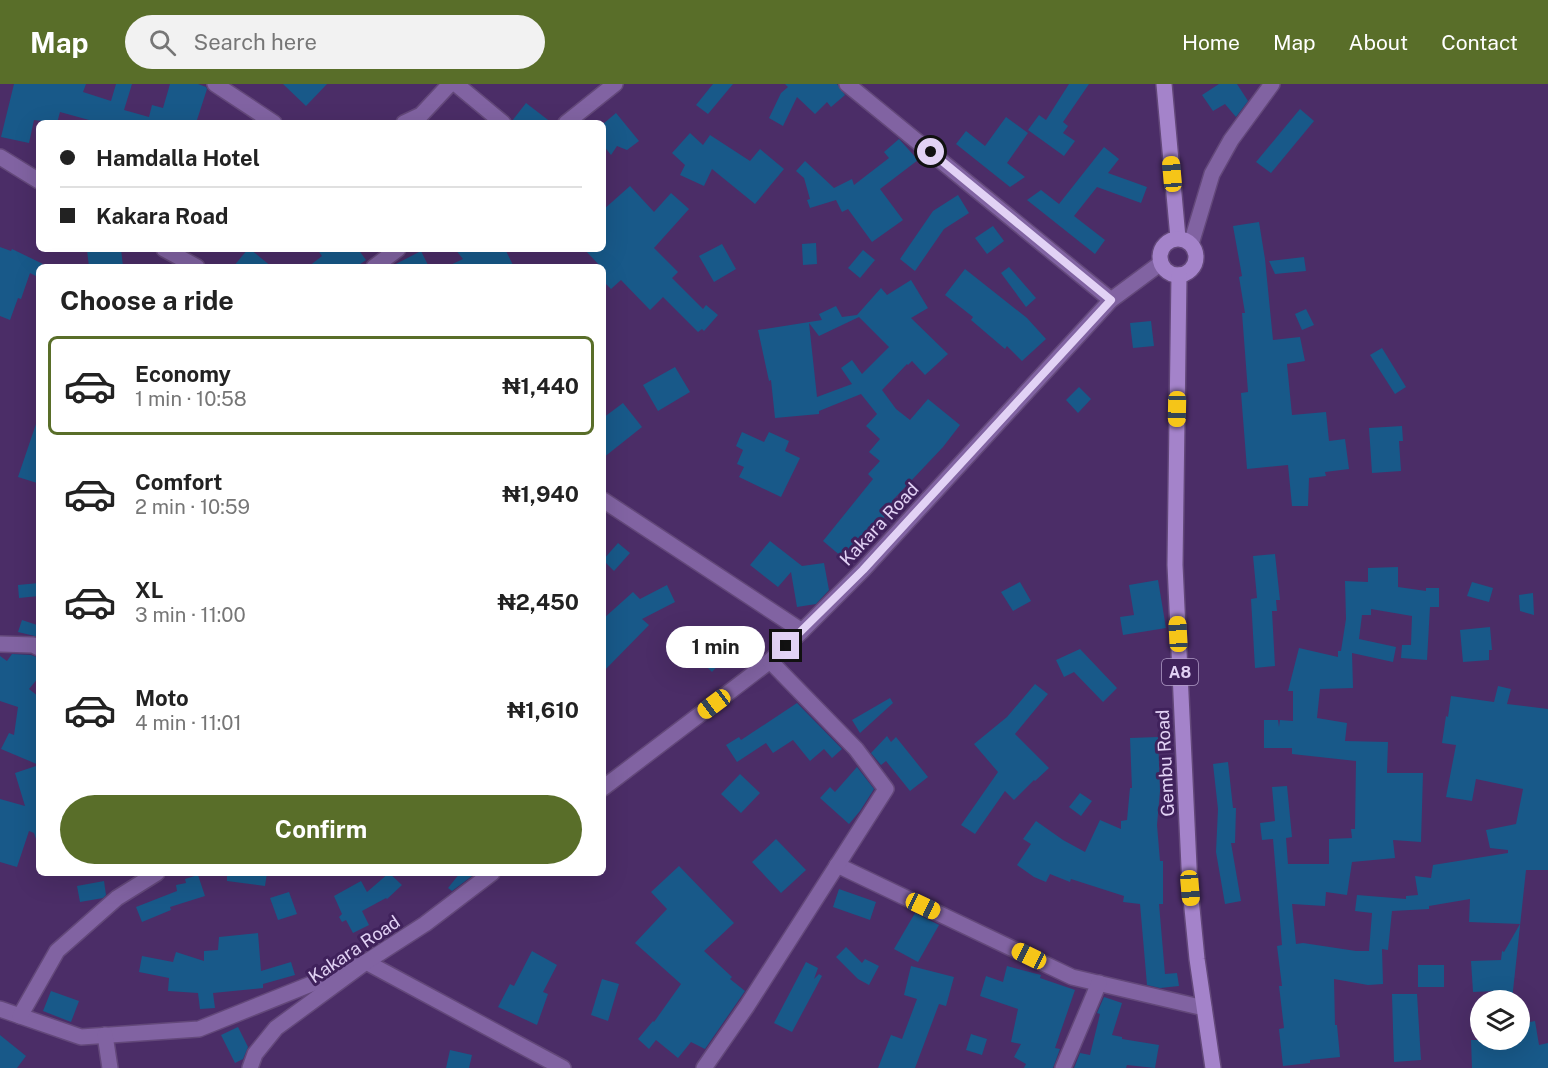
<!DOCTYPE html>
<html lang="en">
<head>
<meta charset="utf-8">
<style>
	body { margin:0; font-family:"Public Sans",sans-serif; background:#f2f2f2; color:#222; height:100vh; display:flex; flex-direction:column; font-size:22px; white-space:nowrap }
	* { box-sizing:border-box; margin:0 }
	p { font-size:20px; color:#767676 }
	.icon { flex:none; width:33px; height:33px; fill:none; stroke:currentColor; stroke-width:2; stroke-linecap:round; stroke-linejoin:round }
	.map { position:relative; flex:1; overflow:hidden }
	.drawer { position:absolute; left:36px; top:180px; width:570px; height:612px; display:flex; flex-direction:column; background:#fff; border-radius:9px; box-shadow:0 6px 24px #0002 }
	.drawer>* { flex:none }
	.banner { position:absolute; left:36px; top:36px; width:570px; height:132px; border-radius:9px; box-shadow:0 6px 24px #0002; display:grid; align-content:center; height:132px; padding:0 24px; background:#fff }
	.fabs { position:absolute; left:1470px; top:906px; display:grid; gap:12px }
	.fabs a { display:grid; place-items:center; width:60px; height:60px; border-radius:50%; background:#fff; box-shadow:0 6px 24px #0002; font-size:30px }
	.end { position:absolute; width:27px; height:27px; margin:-14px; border:8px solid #e2d2f5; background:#111; box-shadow:0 0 0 3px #111 }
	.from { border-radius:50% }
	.bubble { position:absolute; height:42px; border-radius:21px; background:#fff; box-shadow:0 6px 24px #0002; font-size:20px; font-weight:700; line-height:42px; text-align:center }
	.car { position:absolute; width:18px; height:36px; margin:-18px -9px; border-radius:8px; box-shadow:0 0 4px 2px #0007; background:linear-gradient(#f5c518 24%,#345 0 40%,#f5c518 0 76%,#345 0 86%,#f5c518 0) }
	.banner b { display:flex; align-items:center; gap:21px; height:57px; font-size:22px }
	.banner b+b { border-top:2px solid #e0e0e0 }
	.banner i { width:15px; height:15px; background:#222 }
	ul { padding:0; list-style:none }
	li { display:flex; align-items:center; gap:18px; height:99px; margin:0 12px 9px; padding:0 12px; border:3px solid transparent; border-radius:9px }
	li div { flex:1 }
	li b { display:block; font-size:22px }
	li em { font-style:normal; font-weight:700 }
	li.on { border-color:#596e29 }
	li>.icon { width:54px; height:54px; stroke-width:1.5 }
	h2 { padding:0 24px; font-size:27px; line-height:72px }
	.button { display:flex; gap:12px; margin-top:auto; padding:12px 24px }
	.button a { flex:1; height:69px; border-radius:36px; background:#596e29; color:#fff; font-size:24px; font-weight:700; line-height:69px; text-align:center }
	header { display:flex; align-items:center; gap:36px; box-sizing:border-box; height:84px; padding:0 30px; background:#596e29; color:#fff }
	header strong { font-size:28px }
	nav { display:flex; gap:33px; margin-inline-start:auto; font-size:21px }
	.search { width:420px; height:54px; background:#f2f2f2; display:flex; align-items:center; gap:15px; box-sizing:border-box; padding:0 21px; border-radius:33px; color:#767676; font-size:22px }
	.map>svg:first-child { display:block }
	.building { fill:#185989; fill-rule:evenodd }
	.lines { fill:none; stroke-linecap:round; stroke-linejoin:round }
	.minor-casing { stroke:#63487a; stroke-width:18 }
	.major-casing { stroke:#63487a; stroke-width:18 }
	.minor { stroke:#8163a2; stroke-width:15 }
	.major { stroke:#a483ca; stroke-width:15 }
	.route { stroke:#e2d2f5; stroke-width:8 }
	.labels { text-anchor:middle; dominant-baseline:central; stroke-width:6; stroke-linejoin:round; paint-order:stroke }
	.shield { fill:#40225c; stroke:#b19dc7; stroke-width:1.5 }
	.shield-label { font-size:16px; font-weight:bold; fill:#e2d2f5 }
	.street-label { font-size:18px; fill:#e2d2f5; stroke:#40225c }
</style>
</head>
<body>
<header>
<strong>Map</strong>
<div class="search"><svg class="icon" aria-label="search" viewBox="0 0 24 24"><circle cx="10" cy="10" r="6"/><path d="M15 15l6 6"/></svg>Search here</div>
<nav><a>Home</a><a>Map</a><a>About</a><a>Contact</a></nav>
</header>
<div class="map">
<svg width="1548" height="984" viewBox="0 0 1548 984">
	<rect width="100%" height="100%" fill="#4b2d67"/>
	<g class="building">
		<polygon points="14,0 86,0 83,8 111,17 116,0 132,0 124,26 149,33 152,21 163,24 170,0 198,0 206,3 207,5 196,39 88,39 89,36 60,28 57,39 34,36 29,59 1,53"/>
		<polygon points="283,0 327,0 306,22"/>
		<polygon points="713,0 733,0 708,30 696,21"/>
		<polygon points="785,0 837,0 845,11 831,23 827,18 815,30 797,13 783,42 769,34 781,9 788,3"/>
		<polygon points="1069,0 1089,0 1063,38 1068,42 1063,49 1075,57 1064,72 1028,46 1039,31 1046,36"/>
		<polygon points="1219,0 1237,0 1248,17 1236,33 1225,20 1213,27 1202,11"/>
		<polygon points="526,19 552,39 513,39 512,37"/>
		<polygon points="1300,25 1314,37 1271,89 1256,78"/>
		<polygon points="616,29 639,57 627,66 617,62 611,71 603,61 603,40"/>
		<polygon points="1006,33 1028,49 1007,79 1025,93 1010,103 956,60 966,47 985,62"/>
		<polygon points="690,49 703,61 710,51 750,77 760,65 784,85 755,120 712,85 704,102 680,91 685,81 672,69"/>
		<polygon points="899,55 918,76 880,105 903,136 872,158 848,125 842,128 836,116 810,124 807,116 810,115 804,94 796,87 805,77 834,104 852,95 854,101 889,74 884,68"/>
		<polygon points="1104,63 1119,75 1108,89 1147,103 1141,119 1097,103 1074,132 1105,156 1095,170 1027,116 1041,106 1059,120"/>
		<polygon points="630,102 654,128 671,109 689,125 654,164 678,188 672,194 703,225 706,221 718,231 704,247 702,245 698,248 663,213 650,226 621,196 611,205 603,197 603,183 601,183 584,165 603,165 603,126"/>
		<polygon points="958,111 969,129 944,145 915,187 900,175 933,127"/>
		<polygon points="1259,138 1265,175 1273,256 1300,253 1305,277 1287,280 1292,331 1326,328 1329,357 1345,355 1349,385 1325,388 1326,392 1309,394 1308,422 1292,422 1288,381 1247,385 1241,309 1248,308 1242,229 1245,229 1239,193 1242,192 1233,142"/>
		<polygon points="993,142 1004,157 987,170 975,154"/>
		<polygon points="816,159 817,180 803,181 802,160"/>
		<polygon points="722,160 736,185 714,198 699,172"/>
		<polygon points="0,163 11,167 12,165 43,180 39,183 36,192 30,189 21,215 18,214 10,236 0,232"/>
		<polygon points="94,165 121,165 123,182 89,183 87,166"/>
		<polygon points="248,165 250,165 272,183 233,183"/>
		<polygon points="317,165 358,165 366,176 356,183 308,183 322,172"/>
		<polygon points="455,165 505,165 514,183 446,183 463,175"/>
		<polygon points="863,166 875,176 860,194 848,184"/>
		<polygon points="421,167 429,183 390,183 392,182"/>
		<polygon points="1304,173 1306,187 1275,190 1269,177"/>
		<polygon points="1009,183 1036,214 1026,223 1001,189"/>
		<polygon points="965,185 1027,234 1046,255 1022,277 1007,262 1005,265 971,236 973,233 945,211"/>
		<path d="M911,196l17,28 -17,10 37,36 -23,21 -13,-14 -4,4 -1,-1 -25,26 14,19 14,11 18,-21 32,26 -17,22 -51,54 3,3 -47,58 -25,-21 50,-62 -5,-5 12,-13 -11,-9 11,-13 -14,-13 11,-12 -16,-20 -42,17v3l-44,4 -4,-38 -2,1 -11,-51 64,-10 -3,-6 17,-8 6,11 15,-2 24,-27 6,7zM859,233l30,30 -27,27 -10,-14 -11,8 11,16 -35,13 -8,-74 10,13z"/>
		<polygon points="1306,225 1314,241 1302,246 1295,230"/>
		<polygon points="1151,237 1154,262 1133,264 1130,239"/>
		<polygon points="1382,264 1406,303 1395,310 1370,271"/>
		<polygon points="675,283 690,308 658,327 643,301"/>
		<polygon points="1079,303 1091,315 1078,329 1066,316"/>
		<polygon points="623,319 642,343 603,374 603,334"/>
		<polygon points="37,337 39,337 39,390 37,399 18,393"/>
		<polygon points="1402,342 1403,357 1399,357 1401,387 1372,389 1369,344"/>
		<polygon points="742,348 764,358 769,348 789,357 785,367 800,374 781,413 739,393 744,383 737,380 743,366 736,362"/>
		<polygon points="770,457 802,482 824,479 829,506 816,520 797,523 791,488 778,503 750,481"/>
		<polygon points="618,459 630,469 614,487 603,476"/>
		<polygon points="1275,470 1280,516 1276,516 1277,527 1272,527 1275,582 1255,584 1251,515 1257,514 1253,472"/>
		<polygon points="1398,483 1398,503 1426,507 1426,504 1439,504 1439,523 1430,523 1427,576 1401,574 1402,561 1411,561 1412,532 1371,525 1371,531 1362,531 1359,555 1396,563 1393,578 1352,569 1353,604 1320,605 1317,634 1347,639 1345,657 1388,658 1387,689 1423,689 1421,758 1393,756 1395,774 1352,778 1347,811 1326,808 1325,822 1292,820 1296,860 1303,859 1356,867 1369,867 1372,829 1355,827 1357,811 1406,815 1406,812 1418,811 1415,792 1431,794 1433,781 1508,769 1508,766 1490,764 1486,746 1516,740 1523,705 1476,695 1472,717 1446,713 1456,661 1442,659 1446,632 1448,633 1451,612 1494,618 1498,602 1511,605 1507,620 1548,625 1548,786 1526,786 1512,916 1500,916 1494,907 1473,908 1471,877 1501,876 1502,867 1504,868 1520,840 1469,838 1470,815 1429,822 1429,825 1392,827 1388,866 1382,865 1383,900 1368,901 1334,895 1335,941 1337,941 1340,973 1310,976 1310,979 1283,982 1279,945 1284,944 1279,902 1282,902 1277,862 1282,861 1273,755 1262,756 1260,739 1275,737 1272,703 1287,702 1292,753 1286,754 1288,780 1329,780 1329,755 1352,754 1351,745 1355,745 1356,677 1292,670 1292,664 1264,664 1264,636 1278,636 1279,643 1280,636 1293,637 1293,607 1288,607 1299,564 1338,573 1338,567 1343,567 1341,567 1346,535 1345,497 1368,498 1368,484"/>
		<polygon points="1158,496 1166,544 1123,551 1120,533 1134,531 1129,501"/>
		<polygon points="1020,498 1031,517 1013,527 1001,508"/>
		<polygon points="1472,498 1493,504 1489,518 1467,512"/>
		<polygon points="39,499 39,512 19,514 18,501"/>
		<polygon points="667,501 675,518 642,535 649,541 603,588 603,535 633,508 640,515"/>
		<polygon points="1533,509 1534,531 1520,527 1519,511"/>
		<polygon points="22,536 37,541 39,538 39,553 18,548"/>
		<polygon points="1490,543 1492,566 1489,566 1489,576 1463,578 1460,546"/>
		<polygon points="688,547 721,578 712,588 679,556"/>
		<polygon points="1080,565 1117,604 1103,618 1074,588 1064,593 1056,576"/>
		<polygon points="12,570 31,571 39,574 39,593 29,605 39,613 39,681 1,665 9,649 14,651 18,623 0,617 0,572 7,577"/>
		<polygon points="1035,600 1048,610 1015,650 1049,684 1035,697 1034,696 1014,716 1005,707 975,750 961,741 998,688 974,660 1007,633"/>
		<polygon points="890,614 893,619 860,649 852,636"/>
		<polygon points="797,619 842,665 832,674 824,665 810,677 793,656 773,669 766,659 737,678 726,661 739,653 741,656"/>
		<polygon points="887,652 891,658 896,653 928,693 910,707 886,677 881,681 871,669"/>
		<polygon points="1158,653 1160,707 1157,741 1160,777 1163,777 1163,820 1159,820 1165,890 1177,889 1179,902 1160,904 1147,901 1140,820 1123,818 1124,812 1071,795 1070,798 1050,790 1046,798 1034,793 1017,781 1031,760 1023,755 1036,737 1063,756 1085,768 1100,736 1121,745 1121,737 1127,736 1130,704 1132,704 1130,654"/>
		<polygon points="1228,678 1233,724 1236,724 1235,759 1231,759 1241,817 1225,820 1216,768 1218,725 1213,680"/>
		<polygon points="39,681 39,755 36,755 34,749 29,747 17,783 0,778 0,715 25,722 15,689"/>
		<polygon points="857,683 874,705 860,727 849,740 820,714 830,703 835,708"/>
		<polygon points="740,690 760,709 741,729 721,710"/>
		<polygon points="1080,709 1092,717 1081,732 1069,723"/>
		<polygon points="776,755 806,786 781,809 752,778"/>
		<polygon points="679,782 734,839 704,867 732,893 730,895 745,907 705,965 691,958 678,974 656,956 649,965 638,955 653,937 654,938 681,900 635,859 667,825 651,808"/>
		<polygon points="227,789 267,789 265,802 227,797"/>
		<polygon points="389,789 402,801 387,815 386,814 362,827 369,841 353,849 346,836 342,838 339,833 342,830 334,812 361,797 367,808"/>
		<polygon points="460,789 476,789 452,807 448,804"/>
		<polygon points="198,791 205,812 170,823 171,826 142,838 136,823 177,807 176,801 186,799 185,795"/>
		<polygon points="104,797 106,811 103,814 80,818 77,802"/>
		<polygon points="839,805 876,818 870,836 833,823"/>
		<polygon points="289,808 297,830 278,836 270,814"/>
		<polygon points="915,829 939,841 918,878 894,865"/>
		<polygon points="258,849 261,887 291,878 295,891 263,900 263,904 213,909 215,924 200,925 198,909 168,907 169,894 139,888 142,872 173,878 176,868 204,877 204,867 218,866 219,853"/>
		<polygon points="846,863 862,879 865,875 879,882 869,901 858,895 836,873"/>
		<polygon points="532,867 557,881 543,908 548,910 537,941 498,923 510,900 514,902"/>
		<polygon points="806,878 818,884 814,895 819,890 822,892 792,948 774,939"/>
		<rect x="1418" y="881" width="26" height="22"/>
		<polygon points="911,882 954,893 946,922 939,920 915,984 878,984 891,951 902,955 917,915 904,911"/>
		<polygon points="1007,882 1041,891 1040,894 1075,906 1055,964 1060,965 1053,984 1024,984 1026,980 1014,973 1021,960 1011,958 1018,925 980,912 986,892 1003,898"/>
		<polygon points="602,895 619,900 608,937 591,931"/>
		<polygon points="51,907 79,917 71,938 43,927"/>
		<polygon points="1392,910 1417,910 1421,976 1394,978"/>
		<polygon points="1104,913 1122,919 1112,951 1122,953 1122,955 1159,961 1155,984 1127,981 1126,984 1074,984 1080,969 1090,971 1100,930 1097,929"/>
		<polygon points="1535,937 1539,961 1548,959 1548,984 1472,984 1471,956 1520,956 1520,940"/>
		<polygon points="238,943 248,963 243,975 235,979 221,951"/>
		<polygon points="971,950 987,955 982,971 966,966"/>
		<polygon points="0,951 26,972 17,984 0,984"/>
		<polygon points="450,966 472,971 469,984 446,984"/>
	</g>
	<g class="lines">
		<defs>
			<g id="minor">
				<polyline points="215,0 274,39"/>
				<polyline points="456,0 503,39"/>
				<polyline points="847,0 1111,216"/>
				<polyline points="404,39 421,31 450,0"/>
				<polyline points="566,39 615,0"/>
				<polyline points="0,73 39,97"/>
				<polyline points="1191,160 1212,90 1231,56 1272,0"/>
				<polyline points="164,165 197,183"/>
				<polyline points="374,183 398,165"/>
				<polyline points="603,416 802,547"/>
				<polyline points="0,560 33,561 39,564"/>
				<polyline points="603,704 770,577 802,547 863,486 1111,216 1161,179"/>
				<polyline points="837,781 1072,893 1204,924"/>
				<polyline points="0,925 81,953 199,945 366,878 563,984"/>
				<polyline points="20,932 57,867 117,814 157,789"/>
				<polyline points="105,951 110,984"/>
				<polyline points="250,984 255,970 276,944 366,878 425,840 492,789"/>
				<polyline points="704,984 747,922 886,705 856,665 770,577"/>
				<polyline points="1063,984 1099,899"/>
			</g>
			<g id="major">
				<polyline points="1164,0 1178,154"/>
				<circle cx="1178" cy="173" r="18"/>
				<polyline points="1179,191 1175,481 1190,804 1197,875 1213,984"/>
			</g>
		</defs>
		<use href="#minor" class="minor-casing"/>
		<use href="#major" class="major-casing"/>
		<use href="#minor" class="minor"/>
		<use href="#major" class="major"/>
	</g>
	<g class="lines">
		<polyline class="route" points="786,562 863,486 1111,216 931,68"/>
	</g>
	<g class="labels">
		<rect class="shield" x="1162" y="575" width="36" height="26" rx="4.5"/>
		<g class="shield-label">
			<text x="1180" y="588">A8</text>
		</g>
		<g class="street-label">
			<text transform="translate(879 440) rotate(-47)">Kakara Road</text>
			<text transform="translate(1165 679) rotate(-93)">Gembu Road</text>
			<text transform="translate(354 865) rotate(-34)">Kakara Road</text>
		</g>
	</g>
</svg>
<div class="fabs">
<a><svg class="icon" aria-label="layers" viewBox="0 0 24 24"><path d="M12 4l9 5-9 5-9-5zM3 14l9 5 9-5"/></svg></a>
</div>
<i class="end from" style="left:931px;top:68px"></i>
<i class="end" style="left:786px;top:562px"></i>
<div class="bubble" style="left:666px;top:542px;width:99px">1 min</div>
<i class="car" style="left:1172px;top:90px;rotate:355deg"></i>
<i class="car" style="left:1177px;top:325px;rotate:181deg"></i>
<i class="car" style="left:1178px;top:550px;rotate:357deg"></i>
<i class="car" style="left:714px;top:620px;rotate:233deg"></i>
<i class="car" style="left:1190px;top:804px;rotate:175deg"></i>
<i class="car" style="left:923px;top:822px;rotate:115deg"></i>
<i class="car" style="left:1029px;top:872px;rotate:296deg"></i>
<div class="banner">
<b><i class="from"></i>Hamdalla Hotel</b>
<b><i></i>Kakara Road</b>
</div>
<section class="drawer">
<h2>Choose a ride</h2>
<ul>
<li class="on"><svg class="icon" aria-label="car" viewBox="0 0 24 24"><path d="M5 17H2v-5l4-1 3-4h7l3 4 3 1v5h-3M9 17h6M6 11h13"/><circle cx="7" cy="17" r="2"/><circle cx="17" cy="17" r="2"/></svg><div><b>Economy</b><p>1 min · 10:58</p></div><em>₦1,440</em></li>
<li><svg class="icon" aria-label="car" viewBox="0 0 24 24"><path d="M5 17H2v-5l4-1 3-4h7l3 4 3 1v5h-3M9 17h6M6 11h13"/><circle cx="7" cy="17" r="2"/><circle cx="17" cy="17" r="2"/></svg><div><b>Comfort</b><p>2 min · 10:59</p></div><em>₦1,940</em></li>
<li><svg class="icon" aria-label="car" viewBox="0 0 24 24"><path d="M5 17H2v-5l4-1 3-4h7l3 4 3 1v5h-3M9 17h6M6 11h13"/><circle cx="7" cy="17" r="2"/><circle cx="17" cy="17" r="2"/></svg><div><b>XL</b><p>3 min · 11:00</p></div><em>₦2,450</em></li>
<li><svg class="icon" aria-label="car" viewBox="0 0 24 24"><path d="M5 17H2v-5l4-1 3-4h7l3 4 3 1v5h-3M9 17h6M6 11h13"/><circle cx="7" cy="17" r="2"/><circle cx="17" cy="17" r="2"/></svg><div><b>Moto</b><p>4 min · 11:01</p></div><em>₦1,610</em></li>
</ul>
<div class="button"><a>Confirm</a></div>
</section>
</div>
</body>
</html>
